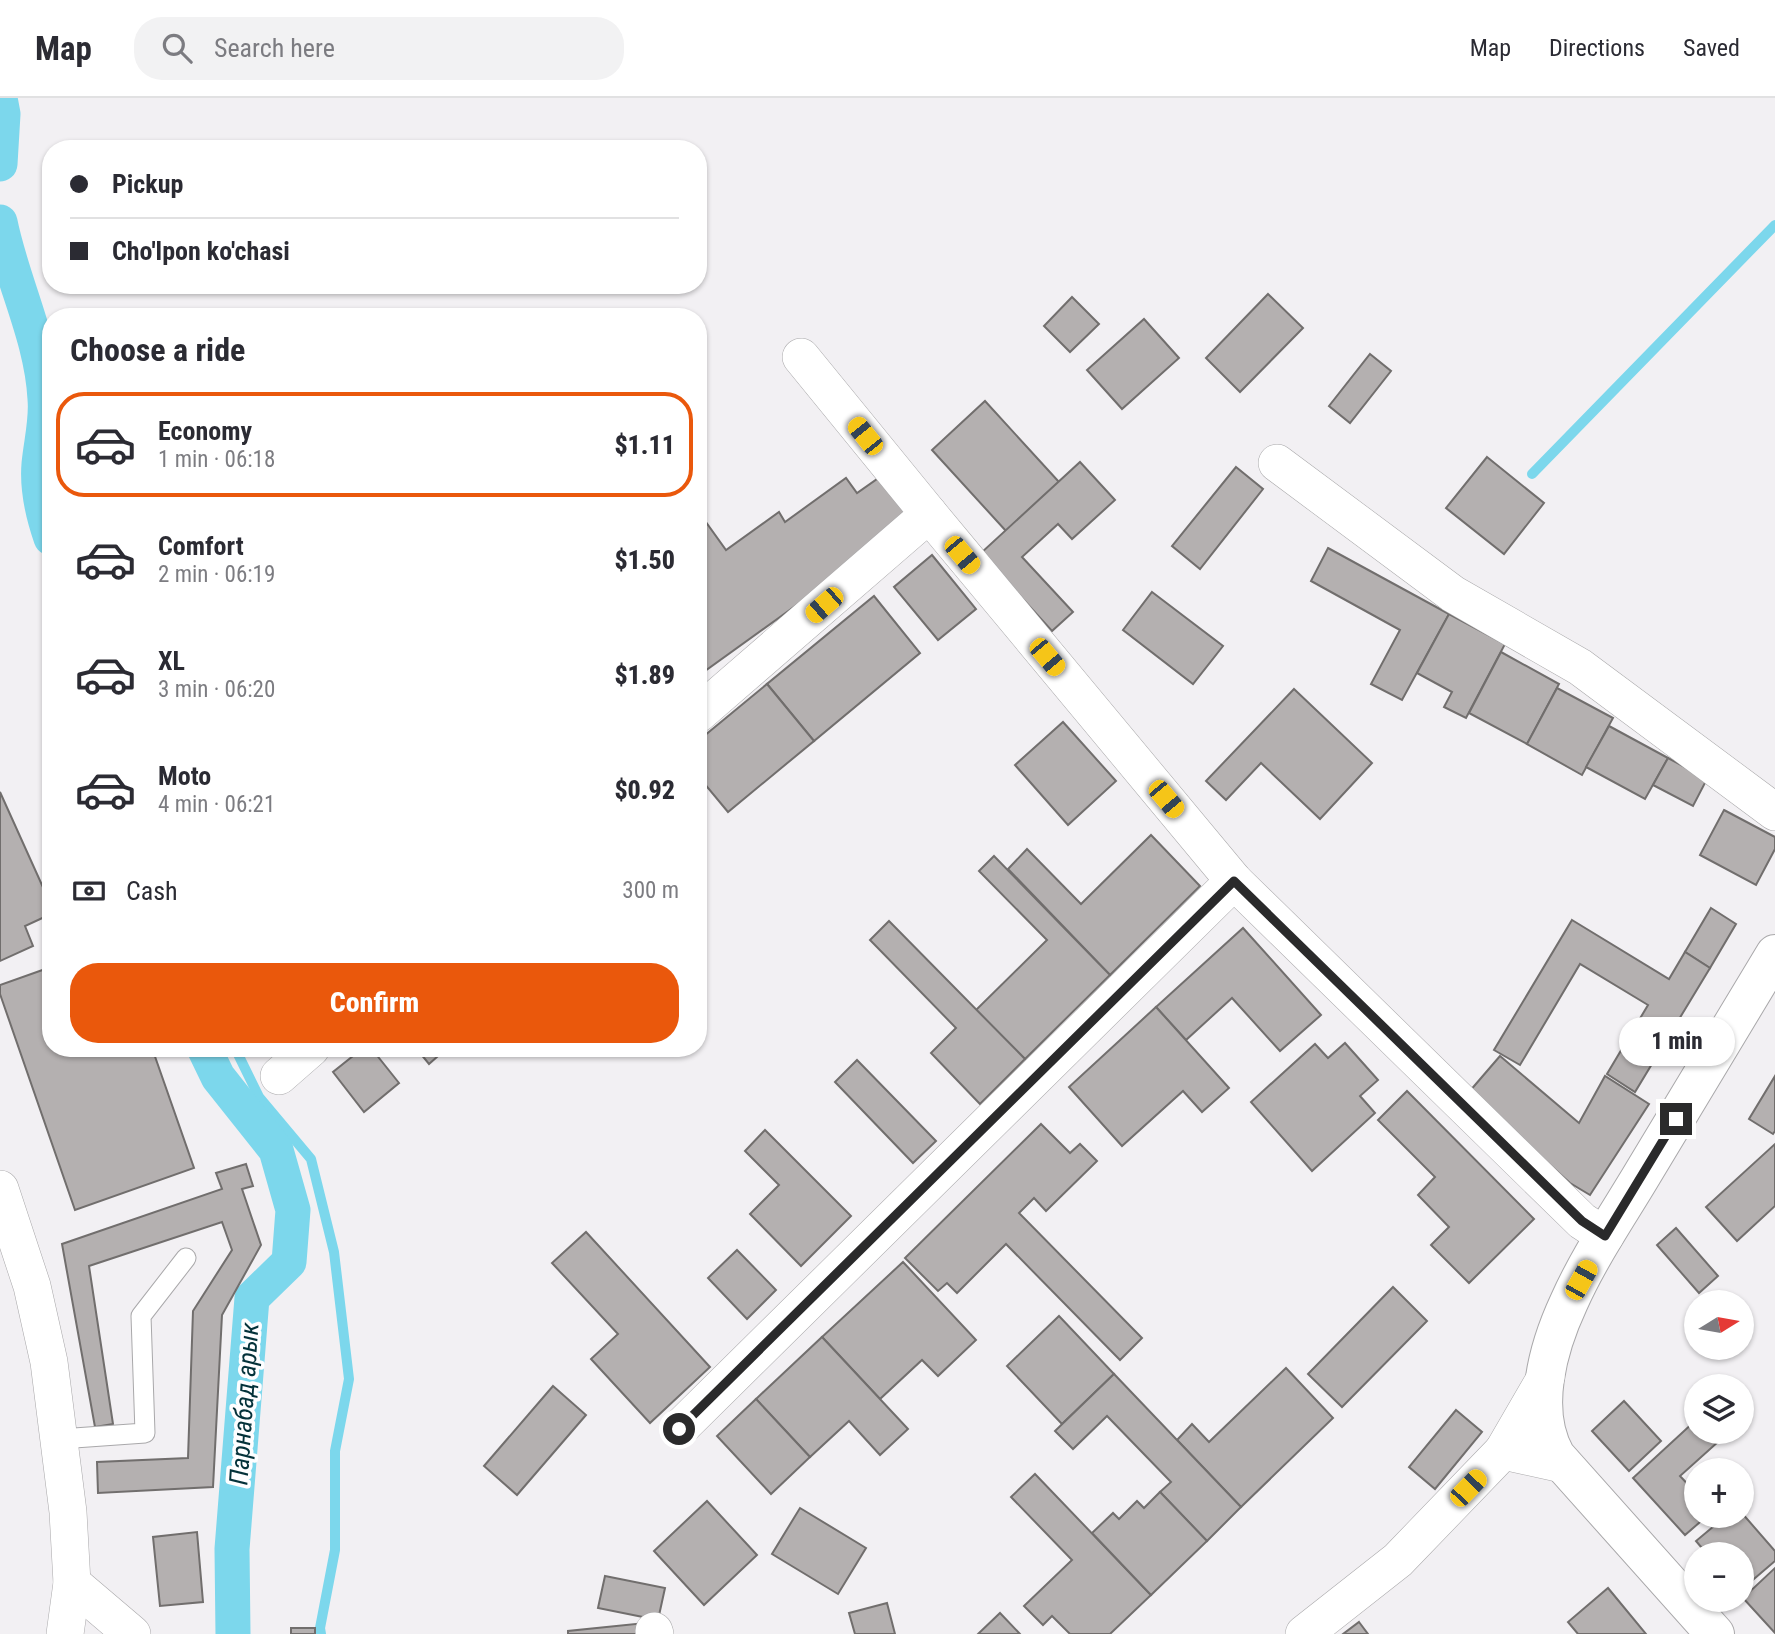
<!DOCTYPE html>
<html lang="en">
<head>
<meta charset="utf-8">
<style>
	body { margin:0; font-family:"Roboto Condensed",sans-serif; background:#f2f2f3; color:#2b2b33; height:100vh; display:flex; flex-direction:column; font-size:26px; white-space:nowrap }
	* { box-sizing:border-box; margin:0 }
	p { font-size:23px; color:#7c7c81 }
	.icon { flex:none; width:38px; height:38px; fill:none; stroke:currentColor; stroke-width:2; stroke-linecap:round; stroke-linejoin:round }
	.map { position:relative; flex:1; overflow:hidden }
	.side { position:absolute; left:42px; top:210px; width:665px; height:749px; display:flex; flex-direction:column; background:#fff; border-radius:28px; box-shadow:0 2px 5px #0004 }
	.side>* { flex:none }
	.top-card { position:absolute; left:42px; top:42px; width:665px; height:154px; border-radius:28px; box-shadow:0 2px 5px #0004; display:grid; align-content:center; height:154px; padding:0 28px; background:#fff }
	.needle { width:46px; rotate:79deg }
	.tools { position:absolute; left:1684px; top:1192px; display:grid; gap:14px }
	.tools a { display:grid; place-items:center; width:70px; height:70px; border-radius:50%; background:#fff; box-shadow:0 2px 5px #0004; font-size:35px }
	.end { position:absolute; width:32px; height:32px; margin:-16px; border:9px solid #2a2a2b; background:#fff; box-shadow:0 0 0 4px #fff }
	.from { border-radius:50% }
	.bubble { position:absolute; height:49px; border-radius:24px; background:#fff; box-shadow:0 2px 5px #0004; font-size:23px; font-weight:800; line-height:49px; text-align:center }
	.car { position:absolute; width:21px; height:42px; margin:-21px -10px; border-radius:9px; box-shadow:0 0 5px 2px #0007; background:linear-gradient(#f5c518 24%,#345 0 40%,#f5c518 0 76%,#345 0 86%,#f5c518 0) }
	.top-card b { display:flex; align-items:center; gap:24px; height:66px; font-size:26px }
	.top-card b+b { border-top:2px solid #e1e1e2 }
	.top-card i { width:18px; height:18px; background:#2b2b33 }
	ul { padding:0; list-style:none }
	li { display:flex; align-items:center; gap:21px; height:105px; margin:0 14px 10px; padding:0 14px; border:4px solid transparent; border-radius:28px }
	li div { flex:1 }
	li b { display:block; font-size:26px }
	li em { font-style:normal; font-weight:800 }
	li.on { border-color:#ea580c }
	li>.icon { width:63px; height:63px; stroke-width:1.5 }
	h2 { padding:0 28px; font-size:32px; line-height:84px }
	.pay { display:flex; align-items:center; gap:18px; height:77px; padding:0 28px; font-size:26px }
	.pay p { margin-inline-start:auto }
	.cta { display:flex; gap:14px; margin-top:auto; padding:14px 28px }
	.cta a { flex:1; height:80px; border-radius:28px; background:#ea580c; color:#fff; font-size:28px; font-weight:800; line-height:80px; text-align:center }
	header { display:flex; align-items:center; gap:42px; box-sizing:border-box; height:98px; padding:0 35px; background:#fff; border-bottom:2px solid #e1e1e2 }
	header strong { font-size:33px }
	nav { display:flex; gap:38px; margin-inline-start:auto; font-size:24px }
	.search { width:490px; height:63px; background:#f2f2f3; display:flex; align-items:center; gap:18px; box-sizing:border-box; padding:0 24px; border-radius:28px; color:#7c7c81; font-size:26px }
	.map>svg:first-child { display:block }
	.lines { fill:none; stroke-linecap:round; stroke-linejoin:round }
	.stream { stroke:#7cd7ec; stroke-width:10 }
	.canal { stroke:#7cd7ec; stroke-width:35 }
	.building { fill:#b4b0b0; stroke:#716e6d; stroke-width:2 }
	.service-casing { stroke:#a9a8aa; stroke-width:21 }
	.minor-casing { stroke:#a9a8aa; stroke-width:38 }
	.secondary-casing { stroke:#a9a8aa; stroke-width:40 }
	.service { stroke:#fff; stroke-width:19 }
	.minor { stroke:#fff; stroke-width:37 }
	.secondary { stroke:#fff; stroke-width:38 }
	.route { stroke:#2a2a2b; stroke-width:9 }
	.labels { text-anchor:middle; dominant-baseline:central; stroke-width:7; stroke-linejoin:round; paint-order:stroke }
	.water-label { font-size:26px; font-style:italic; fill:#04323a; stroke:#fefeff }
</style>
</head>
<body>
<header>
<strong>Map</strong>
<div class="search"><svg class="icon" aria-label="search" viewBox="0 0 24 24"><circle cx="10" cy="10" r="6"/><path d="M15 15l6 6"/></svg>Search here</div>
<nav><a>Map</a><a>Directions</a><a>Saved</a></nav>
</header>
<div class="map">
<svg width="1775" height="1536" viewBox="0 0 1775 1536">
	<rect width="100%" height="100%" fill="#f2f0f3"/>
	<g class="lines">
		<g class="stream">
			<polyline points="1532,376 1775,127"/>
			<polyline points="235,950 259,999 311,1061 334,1154 349,1281 335,1353 335,1452 320,1530 321,1536"/>
		</g>
		<g class="canal">
			<polyline points="0,66 3,16 0,0"/>
			<path d="M0,124c12,60 42,116 45,177 2,21 -4,44 -6,65 -2,23 4,51 12,74"/>
			<polyline points="204,950 218,979 276,1052 293,1112 289,1164 252,1200 232,1451 233,1536"/>
		</g>
	</g>
	<g class="building">
		<polygon points="1268,196 1303,230 1240,294 1206,260"/>
		<polygon points="1072,199 1099,226 1070,254 1044,228"/>
		<polygon points="1144,221 1179,260 1122,311 1087,272"/>
		<polygon points="1370,256 1391,273 1350,325 1329,308"/>
		<polygon points="985,303 1059,384 1006,433 932,352"/>
		<polygon points="1487,359 1544,405 1504,456 1446,410"/>
		<polygon points="1080,364 1115,402 1072,441 1058,426 1022,459 1073,514 1052,533 981,455"/>
		<polygon points="1236,369 1263,391 1200,471 1172,448"/>
		<polygon points="880,379 912,424 698,578 698,413 726,452 779,414 785,424 846,380 857,395"/>
		<polygon points="1328,450 1449,516 1402,602 1371,586 1400,532 1311,483"/>
		<polygon points="932,457 976,511 938,542 894,489"/>
		<polygon points="1152,494 1223,548 1193,586 1123,532"/>
		<polygon points="874,498 920,555 814,643 767,586"/>
		<polygon points="1449,516 1505,546 1466,620 1444,609 1452,594 1417,575"/>
		<polygon points="1501,554 1559,586 1527,646 1469,615"/>
		<polygon points="767,586 814,643 728,714 698,678 698,643"/>
		<polygon points="1557,590 1613,620 1582,677 1527,646"/>
		<polygon points="1294,591 1372,665 1320,721 1261,665 1226,702 1206,683"/>
		<polygon points="1063,624 1116,683 1068,727 1015,667"/>
		<polygon points="1609,628 1668,660 1645,701 1586,669"/>
		<polygon points="1668,660 1707,681 1693,708 1653,687"/>
		<polygon points="0,694 51,807 51,816 25,828 33,848 0,863"/>
		<polygon points="1724,712 1775,739 1775,751 1756,787 1700,757"/>
		<polygon points="1151,737 1200,788 1110,877 1008,771 1027,751 1081,806"/>
		<polygon points="994,758 1110,877 1025,961 976,912 1047,842 979,773"/>
		<polygon points="1711,810 1736,826 1710,870 1685,854"/>
		<polygon points="1572,822 1669,881 1685,854 1710,870 1635,994 1607,976 1648,907 1580,866 1520,967 1494,952"/>
		<polygon points="889,823 1025,961 980,1006 931,955 956,930 870,842"/>
		<polygon points="1243,830 1321,917 1280,953 1232,900 1186,942 1156,909"/>
		<polygon points="51,869 51,950 152,950 194,1070 75,1112 0,896 0,887"/>
		<polygon points="1156,909 1229,990 1202,1014 1183,993 1122,1048 1069,989"/>
		<polygon points="1345,945 1378,982 1360,998 1375,1015 1312,1073 1251,1004 1315,946 1328,960"/>
		<polygon points="363,950 371,950 399,985 364,1014 333,974"/>
		<polygon points="416,950 447,950 429,966"/>
		<polygon points="1500,958 1579,1025 1605,978 1649,1006 1590,1097 1570,1085 1469,994"/>
		<polygon points="857,962 936,1043 913,1065 835,984"/>
		<polygon points="1775,978 1775,1033 1773,1036 1749,1021"/>
		<polygon points="1407,993 1534,1121 1469,1185 1431,1147 1449,1129 1418,1097 1435,1079 1378,1022"/>
		<polygon points="1041,1026 1070,1055 1080,1046 1097,1063 1046,1113 1034,1100 1019,1115 1142,1240 1120,1262 1006,1146 957,1195 947,1185 938,1193 905,1160"/>
		<polygon points="765,1032 851,1118 801,1168 750,1116 779,1087 745,1053"/>
		<polygon points="1775,1046 1775,1108 1737,1143 1706,1109"/>
		<polygon points="246,1066 253,1088 242,1091 261,1147 222,1217 213,1389 98,1395 97,1364 188,1360 193,1213 232,1152 222,1124 89,1168 113,1326 95,1329 62,1146 222,1091 216,1075"/>
		<polygon points="1676,1130 1718,1178 1699,1195 1657,1147"/>
		<polygon points="586,1134 710,1269 650,1325 591,1261 618,1236 552,1165"/>
		<polygon points="737,1152 776,1192 747,1221 708,1180"/>
		<polygon points="903,1164 976,1242 938,1278 922,1262 880,1301 822,1239"/>
		<polygon points="1393,1189 1427,1223 1342,1309 1308,1276"/>
		<polygon points="1059,1218 1114,1276 1062,1326 1007,1268"/>
		<polygon points="822,1239 908,1331 880,1357 849,1323 810,1359 756,1301"/>
		<polygon points="1286,1270 1333,1320 1241,1409 1177,1342 1192,1326 1209,1344"/>
		<polygon points="1114,1276 1241,1409 1207,1443 1160,1394 1171,1384 1107,1318 1073,1351 1055,1333"/>
		<polygon points="553,1288 586,1317 517,1397 484,1368"/>
		<polygon points="756,1301 810,1359 771,1396 717,1338"/>
		<polygon points="1624,1303 1661,1343 1629,1373 1592,1333"/>
		<polygon points="1456,1312 1482,1334 1435,1391 1409,1369"/>
		<polygon points="1696,1322 1696,1334 1729,1334 1680,1378 1696,1395 1696,1418 1707,1418 1685,1437 1633,1380"/>
		<polygon points="1035,1376 1151,1497 1110,1536 1070,1536 1052,1518 1043,1527 1024,1508 1072,1462 1011,1399"/>
		<polygon points="1160,1394 1207,1443 1151,1497 1092,1435 1113,1415 1119,1421 1137,1403 1144,1410"/>
		<polygon points="707,1403 757,1457 704,1507 654,1453"/>
		<polygon points="800,1410 866,1450 838,1496 772,1456"/>
		<polygon points="1741,1414 1775,1453 1775,1463 1741,1492 1741,1456 1707,1456 1696,1443 1726,1418 1741,1418"/>
		<polygon points="197,1434 203,1504 160,1508 153,1439"/>
		<polygon points="1775,1470 1775,1535 1743,1500"/>
		<polygon points="605,1478 665,1490 658,1522 598,1510"/>
		<polygon points="1608,1490 1646,1536 1578,1536 1568,1524"/>
		<polygon points="887,1505 895,1536 855,1536 849,1515"/>
		<polygon points="1000,1515 1020,1536 978,1536"/>
		<polygon points="1359,1524 1368,1536 1343,1536"/>
		<polygon points="645,1525 646,1536 568,1536 568,1533"/>
		<rect x="291" y="1530" width="24" height="6"/>
	</g>
	<g class="lines">
		<defs>
			<polyline id="service" points="60,1341 145,1335 141,1218 186,1160"/>
			<g id="minor">
				<polyline points="801,259 929,416 1234,783 1582,1123 1605,1138"/>
				<polyline points="1277,365 1453,496 1580,569 1775,714"/>
				<polyline points="698,616 929,416"/>
				<polyline points="279,978 311,950"/>
				<polyline points="0,1091 32,1188 49,1264 68,1414 72,1485 65,1536"/>
				<polyline points="679,1331 1234,783"/>
				<polyline points="1503,1353 1546,1279"/>
				<polyline points="72,1485 132,1536"/>
				<polyline points="654,1533 655,1536"/>
				<polyline points="1304,1536 1398,1462 1503,1353 1562,1366"/>
			</g>
			<path id="secondary" d="M1715,1536l-159,-178c-26,-46 -8,-109 13,-154 20,-45 49,-87 74,-129 44,-73 88,-146 132,-219"/>
		</defs>
		<use href="#service" class="service-casing"/>
		<use href="#minor" class="minor-casing"/>
		<use href="#secondary" class="secondary-casing"/>
		<use href="#service" class="service"/>
		<use href="#minor" class="minor"/>
		<use href="#secondary" class="secondary"/>
	</g>
	<g class="lines">
		<polyline class="route" points="679,1331 1234,783 1582,1123 1605,1138 1676,1021"/>
	</g>
	<g class="labels">
		<g class="water-label">
			<text transform="translate(244 1306) rotate(-86)">Парнабад арык</text>
		</g>
	</g>
</svg>
<div class="tools">
<a><svg class="needle" viewBox="-14 -14 28 28"><path d="M0-13l5 13h-10z" fill="#e53935"/><path d="M0 13l5-13h-10z" fill="#7c7c81"/></svg></a>
<a><svg class="icon" aria-label="layers" viewBox="0 0 24 24"><path d="M12 4l9 5-9 5-9-5zM3 14l9 5 9-5"/></svg></a>
<a>+</a>
<a>−</a>
</div>
<i class="end from" style="left:679px;top:1331px"></i>
<i class="end" style="left:1676px;top:1021px"></i>
<div class="bubble" style="left:1619px;top:919px;width:116px">1 min</div>
<i class="car" style="left:865px;top:338px;rotate:321deg"></i>
<i class="car" style="left:962px;top:457px;rotate:140deg"></i>
<i class="car" style="left:824px;top:507px;rotate:229deg"></i>
<i class="car" style="left:1047px;top:559px;rotate:140deg"></i>
<i class="car" style="left:1166px;top:701px;rotate:140deg"></i>
<i class="car" style="left:1581px;top:1182px;rotate:29deg"></i>
<i class="car" style="left:1468px;top:1390px;rotate:44deg"></i>
<div class="top-card">
<b><i class="from"></i>Pickup</b>
<b><i></i>Cho'lpon ko'chasi</b>
</div>
<section class="side">
<h2>Choose a ride</h2>
<ul>
<li class="on"><svg class="icon" aria-label="car" viewBox="0 0 24 24"><path d="M5 17H2v-5l4-1 3-4h7l3 4 3 1v5h-3M9 17h6M6 11h13"/><circle cx="7" cy="17" r="2"/><circle cx="17" cy="17" r="2"/></svg><div><b>Economy</b><p>1 min · 06:18</p></div><em>$1.11</em></li>
<li><svg class="icon" aria-label="car" viewBox="0 0 24 24"><path d="M5 17H2v-5l4-1 3-4h7l3 4 3 1v5h-3M9 17h6M6 11h13"/><circle cx="7" cy="17" r="2"/><circle cx="17" cy="17" r="2"/></svg><div><b>Comfort</b><p>2 min · 06:19</p></div><em>$1.50</em></li>
<li><svg class="icon" aria-label="car" viewBox="0 0 24 24"><path d="M5 17H2v-5l4-1 3-4h7l3 4 3 1v5h-3M9 17h6M6 11h13"/><circle cx="7" cy="17" r="2"/><circle cx="17" cy="17" r="2"/></svg><div><b>XL</b><p>3 min · 06:20</p></div><em>$1.89</em></li>
<li><svg class="icon" aria-label="car" viewBox="0 0 24 24"><path d="M5 17H2v-5l4-1 3-4h7l3 4 3 1v5h-3M9 17h6M6 11h13"/><circle cx="7" cy="17" r="2"/><circle cx="17" cy="17" r="2"/></svg><div><b>Moto</b><p>4 min · 06:21</p></div><em>$0.92</em></li>
</ul>
<div class="pay"><svg class="icon" aria-label="cash" viewBox="0 0 24 24"><path d="M3 7h18v10H3z"/><circle cx="12" cy="12" r="2"/></svg>Cash<p>300 m</p></div>
<div class="cta"><a>Confirm</a></div>
</section>
</div>
</body>
</html>
